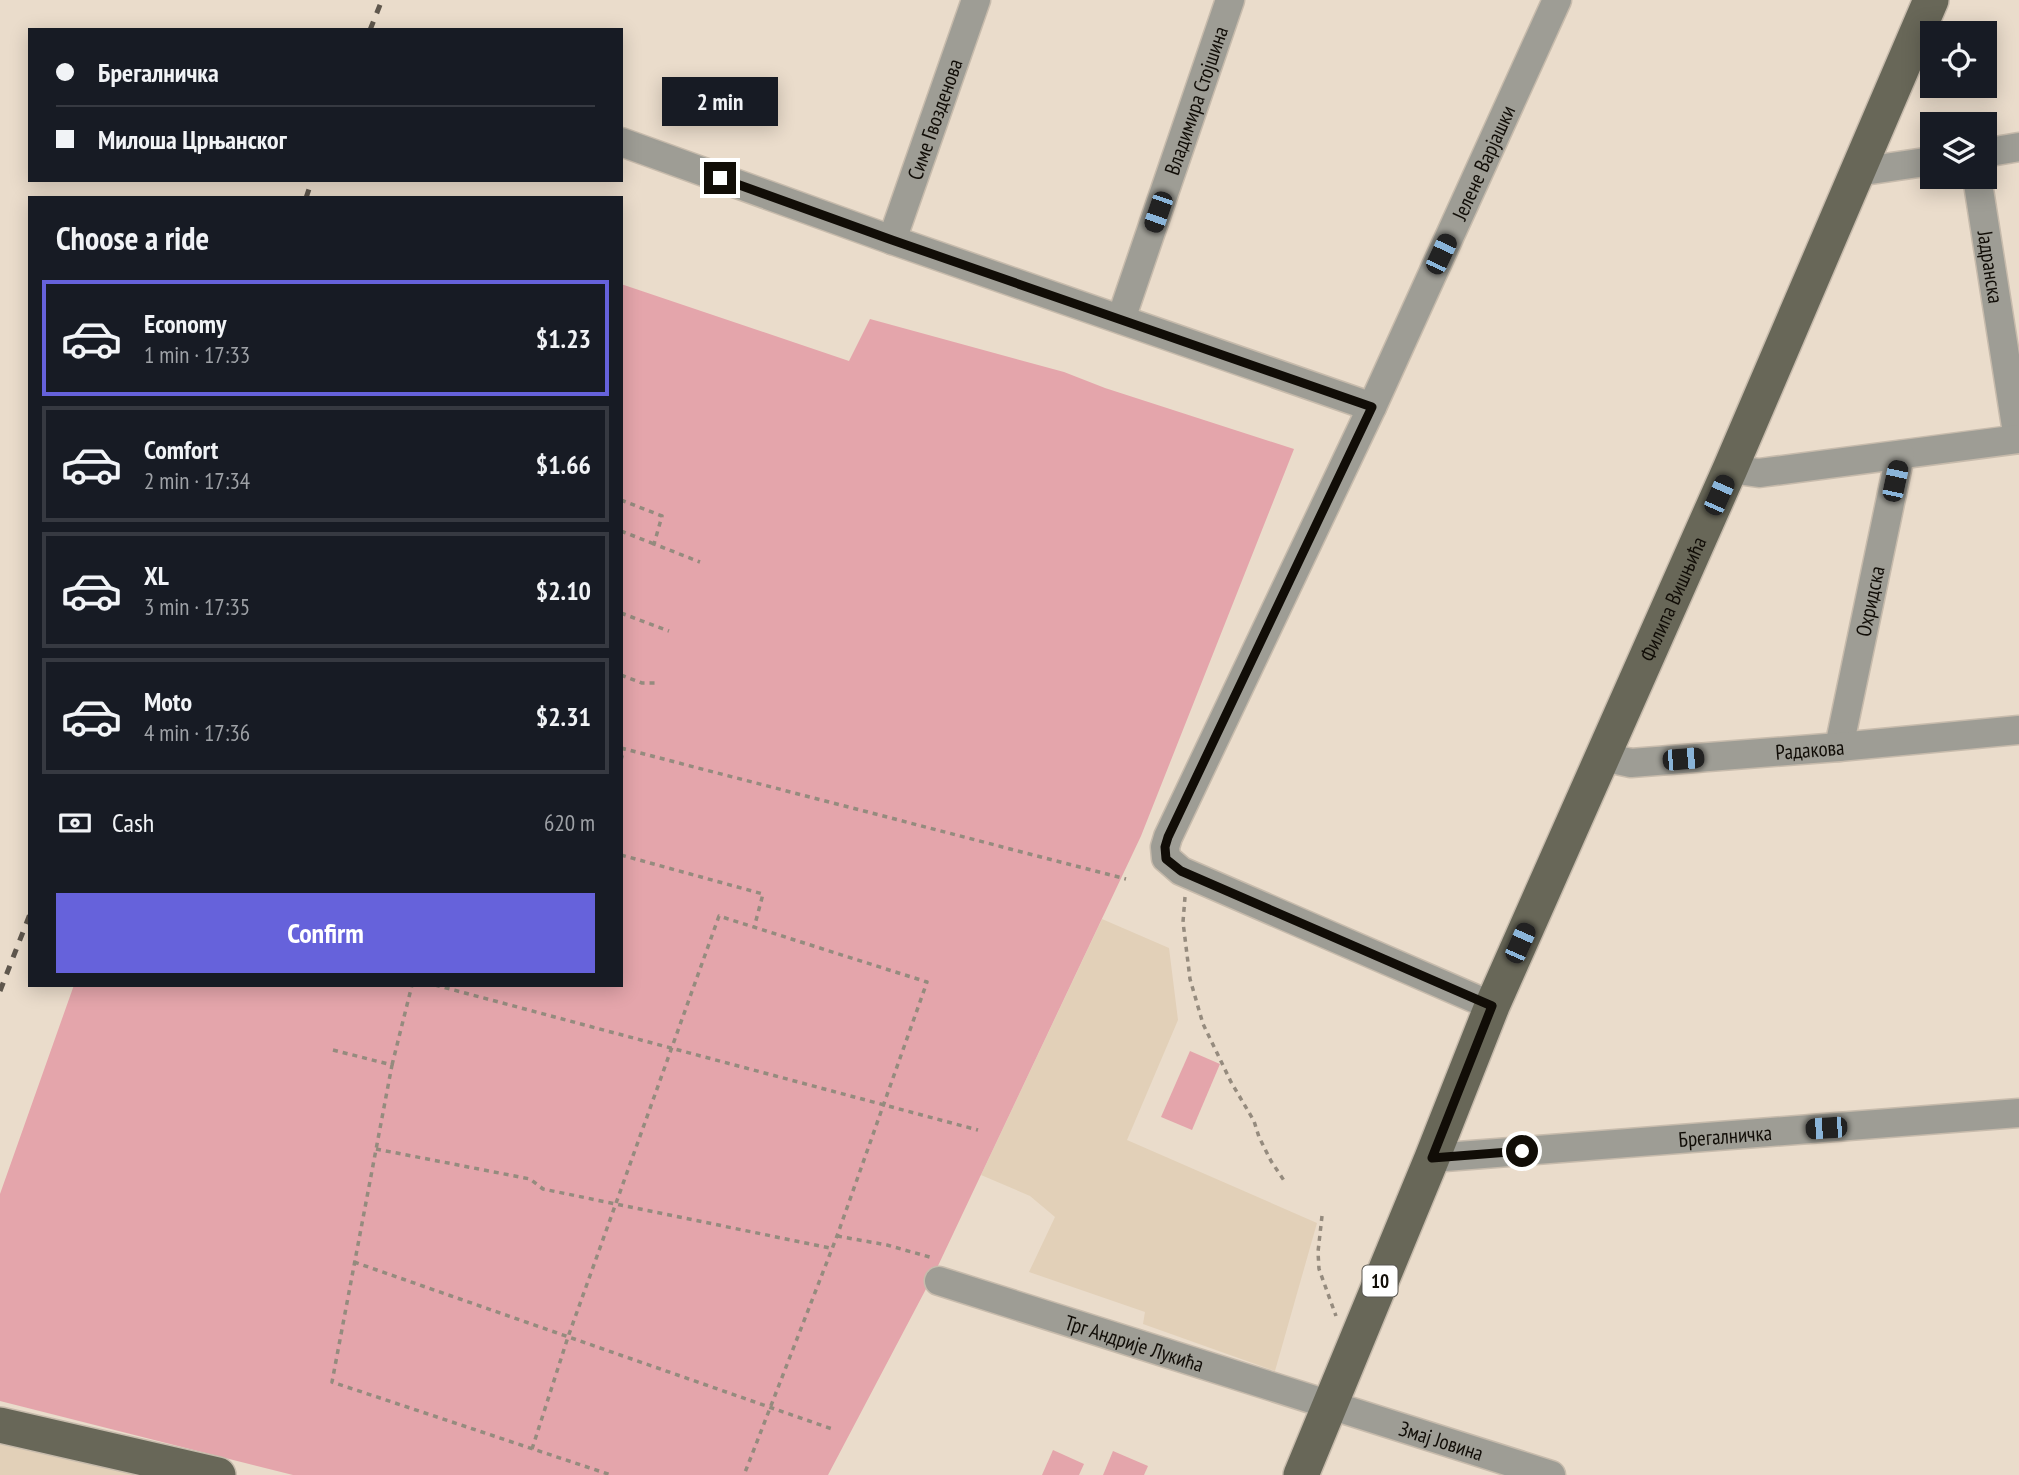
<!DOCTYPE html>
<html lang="en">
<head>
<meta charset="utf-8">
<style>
	body { margin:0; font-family:"PT Sans Narrow",sans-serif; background:#242831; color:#f1f3f6; height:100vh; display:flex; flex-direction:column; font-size:26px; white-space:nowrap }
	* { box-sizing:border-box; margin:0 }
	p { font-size:23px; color:#9ea1a6 }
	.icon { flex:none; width:38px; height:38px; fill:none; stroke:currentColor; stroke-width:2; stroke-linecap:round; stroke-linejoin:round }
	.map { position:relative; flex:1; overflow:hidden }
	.drawer { position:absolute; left:28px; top:196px; width:595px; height:791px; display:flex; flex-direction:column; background:#171b24; border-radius:0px; box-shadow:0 4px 18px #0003 }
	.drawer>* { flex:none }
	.banner { position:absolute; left:28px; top:28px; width:595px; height:154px; border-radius:0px; box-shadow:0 4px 18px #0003; display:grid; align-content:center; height:154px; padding:0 28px; background:#171b24 }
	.controls { position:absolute; left:1920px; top:21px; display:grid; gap:14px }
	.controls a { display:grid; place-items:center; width:77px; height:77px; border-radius:0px; background:#171b24; box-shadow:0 4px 18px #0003; font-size:35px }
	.end { position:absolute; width:32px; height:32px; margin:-16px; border:9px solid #110d07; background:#fff; box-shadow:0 0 0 4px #fff }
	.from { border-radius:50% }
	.bubble { position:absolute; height:49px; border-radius:0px; background:#171b24; box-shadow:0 4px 18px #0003; font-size:23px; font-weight:700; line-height:49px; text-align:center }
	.car { position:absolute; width:21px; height:42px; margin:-21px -10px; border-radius:9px; box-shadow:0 0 5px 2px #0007; background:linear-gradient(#222 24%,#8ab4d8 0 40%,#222 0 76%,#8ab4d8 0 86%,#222 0) }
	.banner b { display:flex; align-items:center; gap:24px; height:66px; font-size:26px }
	.banner b+b { border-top:2px solid #363941 }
	.banner i { width:18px; height:18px; background:#f1f3f6 }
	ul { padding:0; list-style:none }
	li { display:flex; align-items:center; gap:21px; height:116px; margin:0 14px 10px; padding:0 14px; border:4px solid #363941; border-radius:0px }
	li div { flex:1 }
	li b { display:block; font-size:26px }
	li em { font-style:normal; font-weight:700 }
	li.selected { border-color:#6662db }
	li>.icon { width:63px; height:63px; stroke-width:1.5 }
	h2 { padding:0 28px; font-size:32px; line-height:84px }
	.pay { display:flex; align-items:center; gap:18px; height:77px; padding:0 28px; font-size:26px }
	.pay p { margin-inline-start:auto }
	.cta { display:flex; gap:14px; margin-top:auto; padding:14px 28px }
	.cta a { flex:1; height:80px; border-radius:0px; background:#6662db; color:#fff; font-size:28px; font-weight:700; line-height:80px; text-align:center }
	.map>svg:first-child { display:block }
	.built { fill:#e2d0b8 }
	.green { fill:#e4a5ab }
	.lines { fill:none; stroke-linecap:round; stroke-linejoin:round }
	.minor-casing { stroke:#c7bbac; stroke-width:31 }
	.major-casing { stroke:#c7bbac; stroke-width:38 }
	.path { stroke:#958b7e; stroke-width:3.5; stroke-dasharray:5 5; stroke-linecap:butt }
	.minor { stroke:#9e9d95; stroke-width:28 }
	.major { stroke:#686758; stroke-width:35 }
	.rail { stroke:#5f574d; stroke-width:5; stroke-dasharray:9 9; stroke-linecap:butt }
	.route { stroke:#110d07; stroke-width:9 }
	.labels { text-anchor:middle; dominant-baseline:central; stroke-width:5; stroke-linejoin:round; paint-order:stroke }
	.shield { fill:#fff; stroke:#585651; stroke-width:2 }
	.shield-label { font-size:19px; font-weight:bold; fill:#110d07 }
	.street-label { font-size:21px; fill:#110d07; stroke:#fff }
</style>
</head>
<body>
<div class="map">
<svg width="2019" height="1475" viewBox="0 0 2019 1475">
	<rect width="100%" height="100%" fill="#eadccb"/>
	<g class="built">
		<polygon points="1102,919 1169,948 1178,1020 1127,1140 1317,1223 1275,1371 1143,1324 1145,1312 1029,1272 1055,1217 1030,1196 981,1175"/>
		<polygon points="0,1438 145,1475 0,1475"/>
	</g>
	<g class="green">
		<polygon points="621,284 849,361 870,319 1064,372 1105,388 1294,449 1141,836 936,1270 828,1475 293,1475 0,1401 0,1194 74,985 621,985"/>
		<polygon points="1190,1051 1220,1064 1192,1130 1161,1117"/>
		<polygon points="1053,1450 1084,1464 1079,1475 1042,1475"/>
		<polygon points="1113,1451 1148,1466 1144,1475 1103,1475"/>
	</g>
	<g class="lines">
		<defs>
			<g id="minor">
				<polyline points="621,142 892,240 1372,407"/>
				<polyline points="1984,153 2019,147"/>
				<polyline points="1857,172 1932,161"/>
				<path id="s1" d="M1977,177l41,262"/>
				<path id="s2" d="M892,240l84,-240"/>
				<path id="s3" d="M1121,319l109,-319"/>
				<polyline points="1730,469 1759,473 2019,439"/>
				<path id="s4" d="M1839,747l61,-292"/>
				<path id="s5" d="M1603,757l28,6 208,-16 180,-17"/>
				<path id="s6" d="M1492,1006l-311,-135 -15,-13 -1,-11 3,-10 204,-430 185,-407"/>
				<path id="s7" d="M1432,1158l587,-45"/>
				<path id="s8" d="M939,1281l612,194"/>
			</g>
			<g id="major">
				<polyline points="0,1425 218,1475"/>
				<path id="s9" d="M1301,1475l131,-317 60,-152 238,-537 201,-469"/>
			</g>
		</defs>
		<use href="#minor" class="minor-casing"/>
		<use href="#major" class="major-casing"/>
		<g class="path">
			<polyline points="621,500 662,516 654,544 700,562"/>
			<polyline points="621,531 654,544"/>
			<polyline points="621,613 669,631"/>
			<polyline points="621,675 642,683 657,683"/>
			<polyline points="621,748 1126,879"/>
			<polyline points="621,760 624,749"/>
			<polyline points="621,855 763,894 754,928"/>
			<polyline points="1185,897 1183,922 1190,979 1203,1024 1231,1082 1254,1121 1259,1137 1271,1161 1285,1182"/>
			<polyline points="435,985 978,1130"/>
			<polyline points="333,1050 392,1065 332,1382 611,1475"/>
			<polyline points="392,1065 412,985"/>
			<polyline points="376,1149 530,1179 543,1189 830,1248"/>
			<polyline points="1322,1216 1318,1252 1319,1269 1336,1316"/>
			<polyline points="837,1236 887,1245 933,1258"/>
			<polyline points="354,1262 835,1430"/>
			<polyline points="532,1449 568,1337 719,916 927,982 837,1236 744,1475"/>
		</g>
		<use href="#minor" class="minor"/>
		<use href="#major" class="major"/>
		<g class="rail">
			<polyline points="370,30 382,0"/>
			<polyline points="306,198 312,180"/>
			<polyline points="0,991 30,914"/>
		</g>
	</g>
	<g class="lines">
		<polyline class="route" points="720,178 892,240 1372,407 1168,837 1165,847 1166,859 1181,871 1492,1006 1432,1158 1522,1151"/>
	</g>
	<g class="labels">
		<rect class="shield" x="1362.5" y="1265.5" width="35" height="31" rx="5"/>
		<g class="shield-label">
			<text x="1380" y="1281">10</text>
		</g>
		<g class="street-label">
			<text stroke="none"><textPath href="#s3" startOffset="231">Владимира Стојшина</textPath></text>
			<text stroke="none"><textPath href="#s2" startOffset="128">Симе Гвозденова</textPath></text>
			<text stroke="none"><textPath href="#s6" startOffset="1125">Јелене Варјашки</textPath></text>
			<text stroke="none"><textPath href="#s1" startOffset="91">Јадранска</textPath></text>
			<text stroke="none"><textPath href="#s9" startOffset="952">Филипа Вишњића</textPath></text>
			<text stroke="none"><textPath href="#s4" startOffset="149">Охридска</textPath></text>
			<text stroke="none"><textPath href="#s5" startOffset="208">Радакова</textPath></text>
			<text stroke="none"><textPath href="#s7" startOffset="294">Брегалничка</textPath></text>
			<text stroke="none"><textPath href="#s8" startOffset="205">Трг Андрије Лукића</textPath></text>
			<text stroke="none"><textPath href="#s8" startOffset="527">Змај Јовина</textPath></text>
		</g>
	</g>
</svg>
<div class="controls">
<a><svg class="icon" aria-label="locate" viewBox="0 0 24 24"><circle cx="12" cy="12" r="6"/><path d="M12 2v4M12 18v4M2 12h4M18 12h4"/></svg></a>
<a><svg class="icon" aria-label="layers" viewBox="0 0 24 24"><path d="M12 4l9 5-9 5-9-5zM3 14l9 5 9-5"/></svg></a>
</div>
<i class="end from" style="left:1522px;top:1151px"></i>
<i class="end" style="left:720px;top:178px"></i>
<div class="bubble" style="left:662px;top:77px;width:116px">2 min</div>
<i class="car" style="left:1158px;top:212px;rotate:199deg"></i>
<i class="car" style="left:1441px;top:254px;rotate:25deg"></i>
<i class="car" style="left:1895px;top:481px;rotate:12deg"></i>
<i class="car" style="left:1719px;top:495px;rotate:24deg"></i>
<i class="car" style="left:1683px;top:759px;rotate:85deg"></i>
<i class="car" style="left:1520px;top:943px;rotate:24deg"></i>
<i class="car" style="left:1826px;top:1128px;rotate:266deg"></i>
<div class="banner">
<b><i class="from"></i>Брегалничка</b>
<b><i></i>Милоша Црњанског</b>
</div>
<section class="drawer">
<h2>Choose a ride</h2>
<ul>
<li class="selected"><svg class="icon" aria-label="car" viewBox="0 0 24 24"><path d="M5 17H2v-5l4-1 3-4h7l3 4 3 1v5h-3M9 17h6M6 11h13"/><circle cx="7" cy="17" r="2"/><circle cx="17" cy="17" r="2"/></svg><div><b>Economy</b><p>1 min · 17:33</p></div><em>$1.23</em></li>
<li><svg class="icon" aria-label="car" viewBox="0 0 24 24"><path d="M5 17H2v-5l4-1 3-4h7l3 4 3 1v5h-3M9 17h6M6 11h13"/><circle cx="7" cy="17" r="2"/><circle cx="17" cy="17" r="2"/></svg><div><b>Comfort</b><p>2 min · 17:34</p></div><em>$1.66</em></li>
<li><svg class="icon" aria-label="car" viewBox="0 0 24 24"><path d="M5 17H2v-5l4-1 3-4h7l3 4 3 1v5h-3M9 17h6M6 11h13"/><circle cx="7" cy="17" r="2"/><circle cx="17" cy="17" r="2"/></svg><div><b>XL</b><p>3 min · 17:35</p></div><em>$2.10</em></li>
<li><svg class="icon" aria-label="car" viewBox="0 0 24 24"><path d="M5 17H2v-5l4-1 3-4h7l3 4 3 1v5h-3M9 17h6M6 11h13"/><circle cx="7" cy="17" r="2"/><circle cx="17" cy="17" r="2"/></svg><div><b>Moto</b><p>4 min · 17:36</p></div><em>$2.31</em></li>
</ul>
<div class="pay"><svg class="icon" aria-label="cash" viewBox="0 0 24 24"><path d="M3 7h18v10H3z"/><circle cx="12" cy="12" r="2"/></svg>Cash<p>620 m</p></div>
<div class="cta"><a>Confirm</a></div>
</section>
</div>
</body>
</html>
